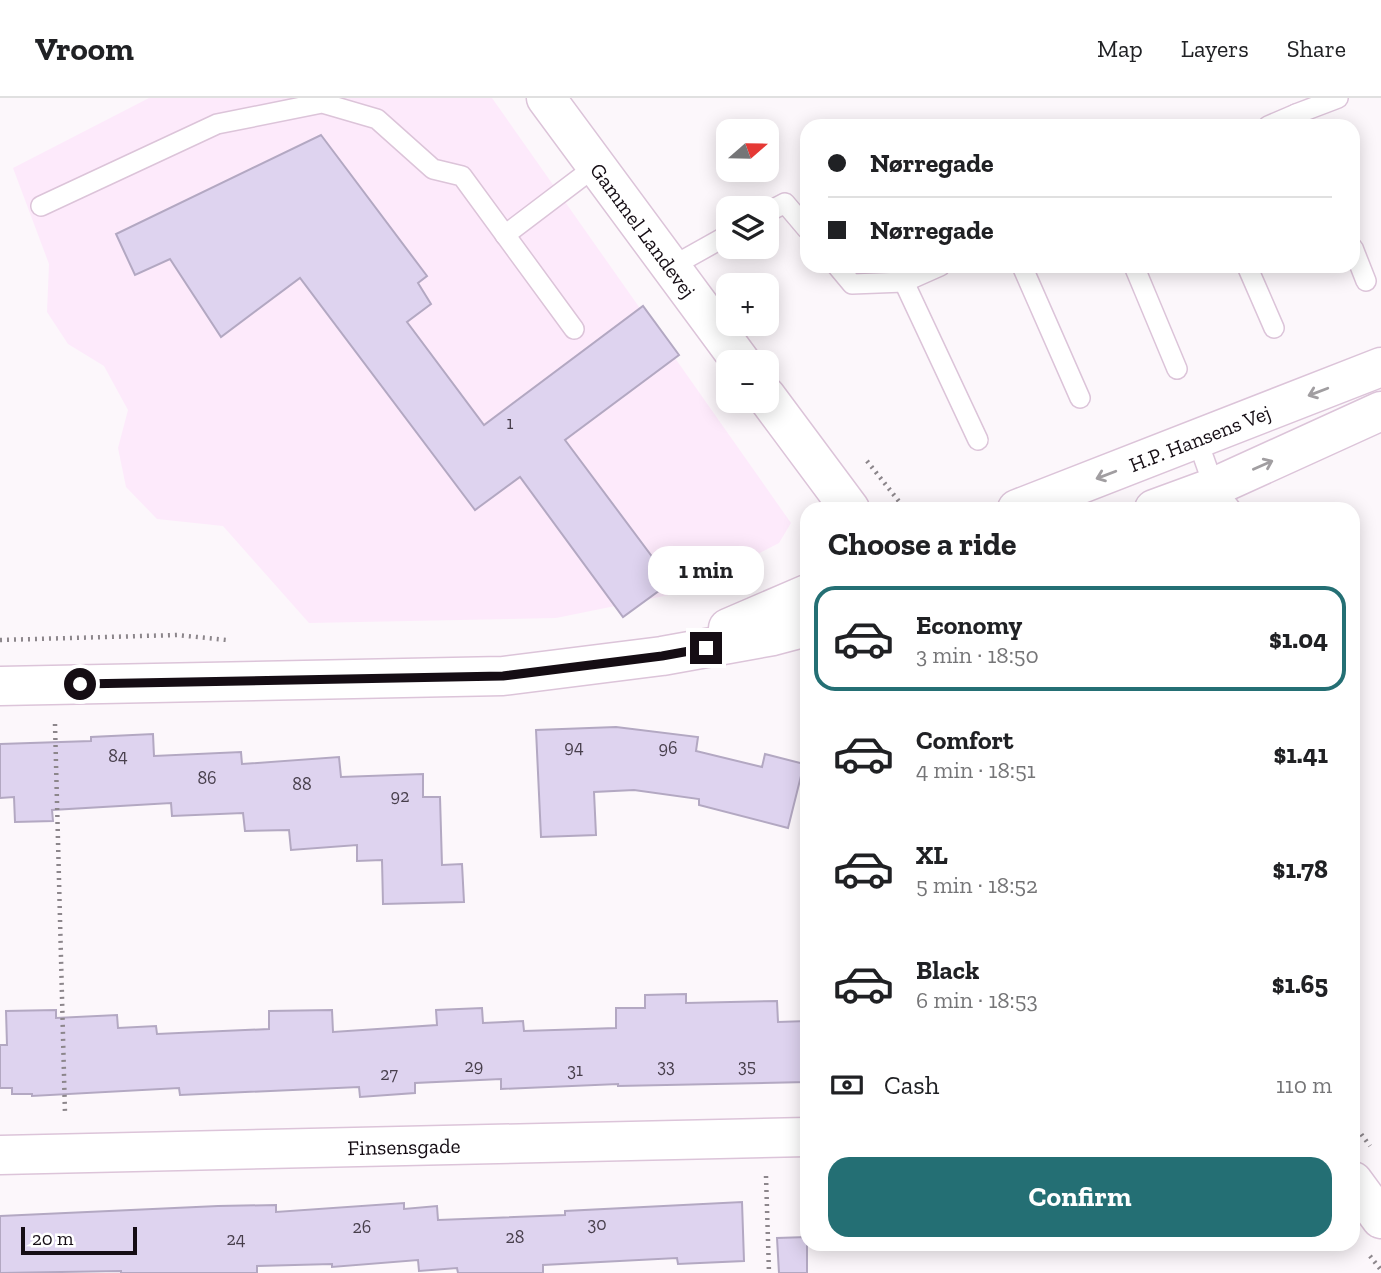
<!DOCTYPE html>
<html lang="en">
<head>
<meta charset="utf-8">
<style>
	body { margin:0; font-family:"Zilla Slab",serif; background:#f6f6f6; color:#202124; height:100vh; display:flex; flex-direction:column; font-size:26px; white-space:nowrap }
	* { box-sizing:border-box; margin:0 }
	p { font-size:23px; color:#757577 }
	.icon { flex:none; width:38px; height:38px; fill:none; stroke:currentColor; stroke-width:2; stroke-linecap:round; stroke-linejoin:round }
	.map { position:relative; flex:1; overflow:hidden }
	.details { position:absolute; left:800px; top:404px; width:560px; height:749px; display:flex; flex-direction:column; background:#fff; border-radius:21px; box-shadow:0 4px 18px #0003 }
	.details>* { flex:none }
	.banner { position:absolute; left:800px; top:21px; width:560px; height:154px; border-radius:21px; box-shadow:0 4px 18px #0003; display:grid; align-content:center; height:154px; padding:0 28px; background:#fff }
	.needle { width:46px; rotate:70deg }
	.buttons { position:absolute; left:716px; top:21px; display:grid; gap:14px }
	.buttons a { display:grid; place-items:center; width:63px; height:63px; border-radius:14px; background:#fff; box-shadow:0 4px 18px #0003; font-size:35px }
	.scale { position:absolute; left:21px; bottom:18px; width:116px; box-sizing:border-box; padding-left:7px; border:4px solid #150d14; border-top:0; font-size:19px; line-height:24px; white-space:nowrap; color:#150d14; -webkit-text-stroke:5px #fff; paint-order:stroke }
	.end { position:absolute; width:32px; height:32px; margin:-16px; border:9px solid #150d14; background:#fff; box-shadow:0 0 0 4px #fff }
	.from { border-radius:50% }
	.bubble { position:absolute; height:49px; border-radius:21px; background:#fff; box-shadow:0 4px 18px #0003; font-size:23px; font-weight:800; line-height:49px; text-align:center }
	.banner b { display:flex; align-items:center; gap:24px; height:66px; font-size:26px }
	.banner b+b { border-top:2px solid #e0e0e0 }
	.banner i { width:18px; height:18px; background:#202124 }
	ul { padding:0; list-style:none }
	li { display:flex; align-items:center; gap:21px; height:105px; margin:0 14px 10px; padding:0 14px; border:4px solid transparent; border-radius:21px }
	li div { flex:1 }
	li b { display:block; font-size:26px }
	li em { font-style:normal; font-weight:800 }
	li.on { border-color:#246f74 }
	li>.icon { width:63px; height:63px; stroke-width:1.5 }
	h2 { padding:0 28px; font-size:32px; line-height:84px }
	.pay { display:flex; align-items:center; gap:18px; height:77px; padding:0 28px; font-size:26px }
	.pay p { margin-inline-start:auto }
	.button { display:flex; gap:14px; margin-top:auto; padding:14px 28px }
	.button a { flex:1; height:80px; border-radius:21px; background:#246f74; color:#fff; font-size:28px; font-weight:800; line-height:80px; text-align:center }
	header { display:flex; align-items:center; gap:42px; box-sizing:border-box; height:98px; padding:0 35px; background:#fff; border-bottom:2px solid #e0e0e0 }
	header strong { font-size:33px }
	nav { display:flex; gap:38px; margin-inline-start:auto; font-size:24px }
	.map>svg:first-child { display:block }
	.built { fill:#fdeafb }
	.building { fill:#ded3ef; stroke:#b3a8c2; stroke-width:2 }
	.lines { fill:none; stroke-linecap:round; stroke-linejoin:round }
	.service-casing { stroke:#dcc4d9; stroke-width:22 }
	.minor-casing { stroke:#dcc4d9; stroke-width:41 }
	.tertiary-casing { stroke:#dcc4d9; stroke-width:41 }
	.path { stroke:#8c868b; stroke-width:4.5; stroke-dasharray:2 5; stroke-linecap:butt }
	.service { stroke:#fff; stroke-width:19 }
	.minor { stroke:#fff; stroke-width:38 }
	.tertiary { stroke:#fff; stroke-width:38 }
	.oneway { stroke:#a19ea1 }
	.route { stroke:#150d14; stroke-width:9 }
	.labels { text-anchor:middle; dominant-baseline:central; stroke-width:5; stroke-linejoin:round; paint-order:stroke }
	.number-label { font-size:18px; fill:#473e4b }
	.street-label { font-size:21px; fill:#150d14; stroke:#fff }
</style>
</head>
<body>
<header>
<strong>Vroom</strong>
<nav><a>Map</a><a>Layers</a><a>Share</a></nav>
</header>
<div class="map">
<svg width="1381" height="1175" viewBox="0 0 1381 1175">
	<rect width="100%" height="100%" fill="#fcf7fb"/>
	<polygon class="built" points="149,0 492,0 791,425 779,445 684,494 556,520 309,525 223,428 157,421 126,389 118,350 128,312 104,268 68,246 47,214 49,166 13,70"/>
	<g class="building">
		<polygon points="321,37 427,178 418,185 431,206 407,224 484,327 643,208 679,257 565,342 671,484 623,519 520,379 475,412 300,180 221,239 170,161 135,177 116,136"/>
		<polygon points="616,629 698,639 696,653 762,669 765,656 804,666 788,730 699,707 699,701 634,692 594,694 596,737 541,739 536,632"/>
		<polygon points="153,636 154,658 241,654 242,666 339,659 341,679 423,676 423,699 440,699 442,767 462,766 464,804 383,806 382,762 357,763 357,747 291,752 289,732 245,733 243,715 172,718 171,705 52,712 53,723 15,724 14,699 0,700 0,646 91,643 91,639"/>
		<polygon points="686,896 686,905 777,903 778,924 807,923 807,984 618,988 618,986 501,991 501,981 415,985 415,995 360,999 359,989 180,997 179,990 32,998 32,996 12,996 12,990 0,990 0,947 7,947 6,913 56,912 56,920 117,917 118,930 156,928 157,936 269,931 269,913 332,912 333,934 437,927 436,912 482,910 483,925 523,923 524,933 616,930 616,910 645,910 645,897"/>
		<polygon points="742,1104 744,1163 678,1166 677,1160 543,1167 543,1175 458,1175 457,1170 419,1173 418,1162 332,1169 332,1166 257,1168 257,1175 121,1175 121,1173 0,1175 0,1118 218,1108 276,1107 276,1114 404,1105 404,1111 437,1108 438,1122 565,1117 565,1113"/>
		<polygon points="807,1139 807,1175 779,1175 777,1140"/>
	</g>
	<g class="lines">
		<defs>
			<g id="service">
				<polyline points="1296,16 1338,0"/>
				<polyline points="1268,28 1296,16 1301,27"/>
				<polyline points="41,108 217,26 322,5 377,21 433,71 462,78 574,231"/>
				<polyline points="766,115 785,105 807,131"/>
				<polyline points="505,137 596,68"/>
				<polyline points="1353,150 1366,183"/>
				<polyline points="837,168 852,186 904,184 940,168"/>
				<polyline points="1022,168 1080,300"/>
				<polyline points="1134,168 1177,271"/>
				<polyline points="1247,168 1274,230"/>
				<polyline points="671,169 728,137"/>
				<polyline points="904,184 978,342"/>
				<polyline points="1197,341 1214,389 1231,411"/>
			</g>
			<g id="minor">
				<path id="s1" d="M0,1057l807,-18"/>
			</g>
			<g id="tertiary">
				<path id="s2" d="M546,0l195,264"/>
				<polyline points="766,298 850,411"/>
				<path id="s3" d="M1017,411l364,-142"/>
				<polyline points="1154,411 1214,389 1381,313"/>
				<polyline points="728,530 807,496"/>
				<polyline points="0,588 503,578 662,558 773,538 807,529"/>
				<polyline points="1353,1083 1381,1121"/>
			</g>
		</defs>
		<use href="#service" class="service-casing"/>
		<use href="#minor" class="minor-casing"/>
		<use href="#tertiary" class="tertiary-casing"/>
		<g class="path">
			<polyline points="867,363 905,411"/>
			<polyline points="0,542 177,537 227,542"/>
			<polyline points="55,626 65,1016"/>
			<polyline points="1353,1025 1370,1048"/>
			<polyline points="766,1078 769,1175"/>
			<polyline points="1370,1158 1381,1172"/>
		</g>
		<use href="#service" class="service"/>
		<use href="#minor" class="minor"/>
		<use href="#tertiary" class="tertiary"/>
	</g>
	<defs><path id="oneway-shaft" d="M-6 0H5M1.5-3L5.5 0L1.5 3" fill="none" stroke-width="1.6" stroke-linecap="round" stroke-linejoin="round" transform="scale(1.75)"/></defs>
	<g class="oneway">
		<use href="#oneway-shaft" transform="translate(1318 294) rotate(159)"/>
		<use href="#oneway-shaft" transform="translate(1263 367) rotate(-24)"/>
		<use href="#oneway-shaft" transform="translate(1106 377) rotate(159)"/>
	</g>
	<g class="lines">
		<polyline class="route" points="80,586 503,578 662,558 706,550"/>
	</g>
	<g class="labels">
		<g class="number-label">
			<text x="510" y="325">1</text>
			<text x="574" y="649">94</text>
			<text x="668" y="650">96</text>
			<text x="118" y="658">84</text>
			<text x="207" y="680">86</text>
			<text x="302" y="686">88</text>
			<text x="400" y="698">92</text>
			<text x="474" y="968">29</text>
			<text x="666" y="968">33</text>
			<text x="747" y="968">35</text>
			<text x="575" y="972">31</text>
			<text x="389" y="976">27</text>
			<text x="597" y="1126">30</text>
			<text x="362" y="1129">26</text>
			<text x="515" y="1139">28</text>
			<text x="236" y="1141">24</text>
		</g>
		<g class="street-label">
			<text stroke="none"><textPath href="#s2" startOffset="164">Gammel Landevej</textPath></text>
			<text stroke="none"><textPath href="#s3" startOffset="196">H.P. Hansens Vej</textPath></text>
			<text stroke="none"><textPath href="#s1" startOffset="404">Finsensgade</textPath></text>
		</g>
	</g>
</svg>
<div class="buttons">
<a><svg class="needle" viewBox="-14 -14 28 28"><path d="M0-13l5 13h-10z" fill="#e53935"/><path d="M0 13l5-13h-10z" fill="#757577"/></svg></a>
<a><svg class="icon" aria-label="layers" viewBox="0 0 24 24"><path d="M12 4l9 5-9 5-9-5zM3 14l9 5 9-5"/></svg></a>
<a>+</a>
<a>−</a>
</div>
<div class="scale">20 m</div>
<i class="end from" style="left:80px;top:586px"></i>
<i class="end" style="left:706px;top:550px"></i>
<div class="bubble" style="left:648px;top:448px;width:116px">1 min</div>
<div class="banner">
<b><i class="from"></i>Nørregade</b>
<b><i></i>Nørregade</b>
</div>
<section class="details">
<h2>Choose a ride</h2>
<ul>
<li class="on"><svg class="icon" aria-label="car" viewBox="0 0 24 24"><path d="M5 17H2v-5l4-1 3-4h7l3 4 3 1v5h-3M9 17h6M6 11h13"/><circle cx="7" cy="17" r="2"/><circle cx="17" cy="17" r="2"/></svg><div><b>Economy</b><p>3 min · 18:50</p></div><em>$1.04</em></li>
<li><svg class="icon" aria-label="car" viewBox="0 0 24 24"><path d="M5 17H2v-5l4-1 3-4h7l3 4 3 1v5h-3M9 17h6M6 11h13"/><circle cx="7" cy="17" r="2"/><circle cx="17" cy="17" r="2"/></svg><div><b>Comfort</b><p>4 min · 18:51</p></div><em>$1.41</em></li>
<li><svg class="icon" aria-label="car" viewBox="0 0 24 24"><path d="M5 17H2v-5l4-1 3-4h7l3 4 3 1v5h-3M9 17h6M6 11h13"/><circle cx="7" cy="17" r="2"/><circle cx="17" cy="17" r="2"/></svg><div><b>XL</b><p>5 min · 18:52</p></div><em>$1.78</em></li>
<li><svg class="icon" aria-label="car" viewBox="0 0 24 24"><path d="M5 17H2v-5l4-1 3-4h7l3 4 3 1v5h-3M9 17h6M6 11h13"/><circle cx="7" cy="17" r="2"/><circle cx="17" cy="17" r="2"/></svg><div><b>Black</b><p>6 min · 18:53</p></div><em>$1.65</em></li>
</ul>
<div class="pay"><svg class="icon" aria-label="cash" viewBox="0 0 24 24"><path d="M3 7h18v10H3z"/><circle cx="12" cy="12" r="2"/></svg>Cash<p>110 m</p></div>
<div class="button"><a>Confirm</a></div>
</section>
</div>
</body>
</html>
